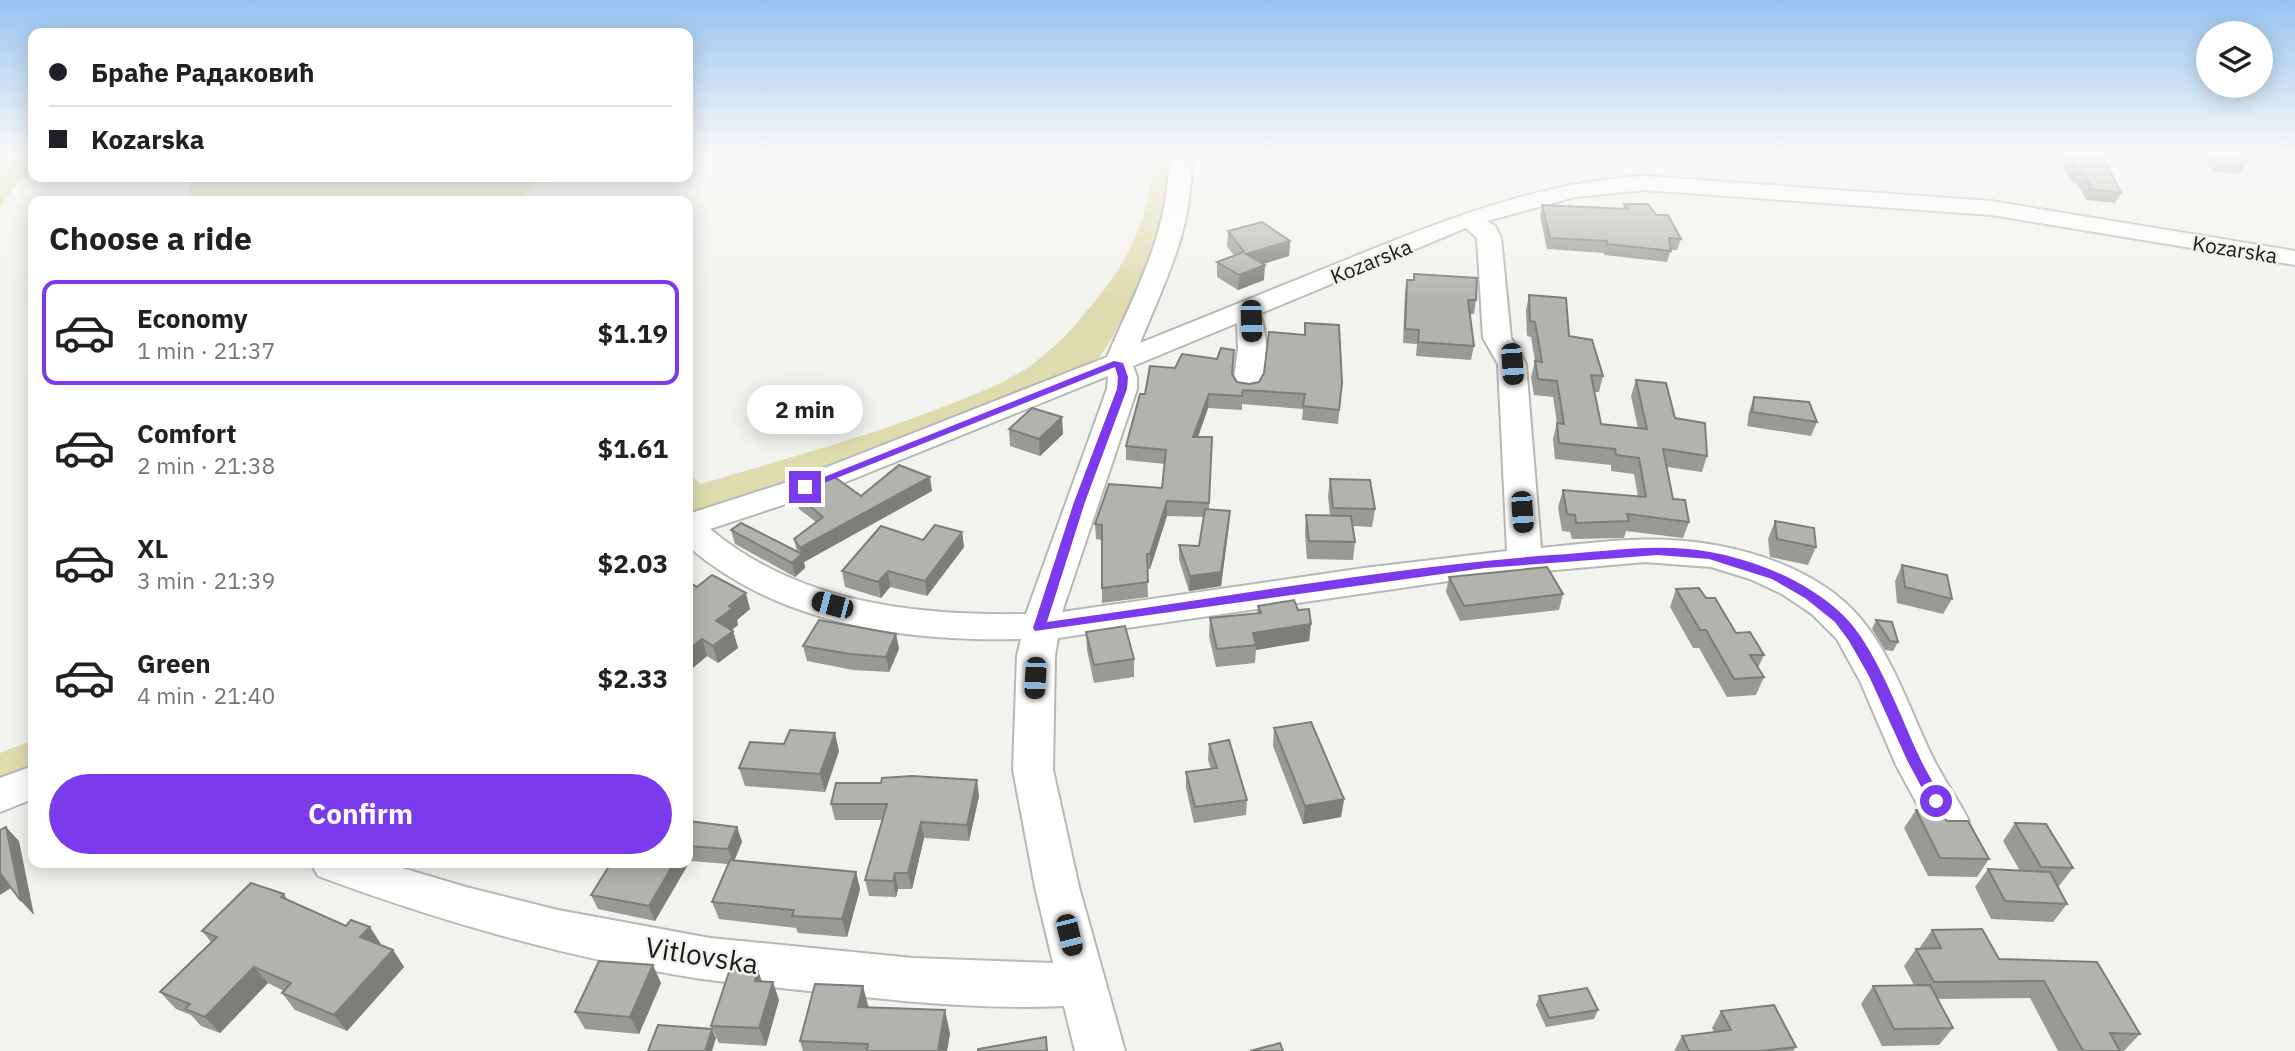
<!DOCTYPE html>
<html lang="en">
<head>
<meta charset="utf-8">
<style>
	body { margin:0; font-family:"IBM Plex Sans",sans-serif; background:#f2f2f2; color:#202124; height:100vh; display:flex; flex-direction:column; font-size:26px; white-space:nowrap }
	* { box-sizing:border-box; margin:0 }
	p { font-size:23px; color:#757577 }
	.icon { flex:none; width:38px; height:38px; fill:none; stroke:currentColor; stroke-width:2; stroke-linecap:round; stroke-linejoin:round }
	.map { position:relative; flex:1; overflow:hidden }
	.panel { position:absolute; left:28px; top:196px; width:665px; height:672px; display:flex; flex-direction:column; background:#fff; border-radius:14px; box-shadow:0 4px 18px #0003 }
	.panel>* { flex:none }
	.banner { position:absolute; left:28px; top:28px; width:665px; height:154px; border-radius:14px; box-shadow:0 4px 18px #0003; display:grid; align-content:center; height:154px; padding:0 21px; background:#fff }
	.controls { position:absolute; left:2196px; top:21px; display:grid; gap:14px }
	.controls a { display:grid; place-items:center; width:77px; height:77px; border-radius:50%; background:#fff; box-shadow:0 4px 18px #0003; font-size:35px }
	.end { position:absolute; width:32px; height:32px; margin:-16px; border:9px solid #7c3aed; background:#fff; box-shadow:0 0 0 4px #fff }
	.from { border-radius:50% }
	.bubble { position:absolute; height:49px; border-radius:24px; background:#fff; box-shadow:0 4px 18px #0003; font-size:23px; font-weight:800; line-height:49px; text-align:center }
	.car { position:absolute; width:21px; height:42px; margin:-21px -10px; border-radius:9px; box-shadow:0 0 5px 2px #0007; background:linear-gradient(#222 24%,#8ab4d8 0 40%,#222 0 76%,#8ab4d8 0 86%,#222 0) }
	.banner b { display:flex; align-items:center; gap:24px; height:66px; font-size:26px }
	.banner b+b { border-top:2px solid #e0e0e0 }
	.banner i { width:18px; height:18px; background:#202124 }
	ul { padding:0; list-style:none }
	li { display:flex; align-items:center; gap:21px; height:105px; margin:0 14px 10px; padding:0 7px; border:4px solid transparent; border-radius:14px }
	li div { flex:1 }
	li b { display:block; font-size:26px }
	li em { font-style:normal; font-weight:800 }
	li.active { border-color:#7c3aed }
	li>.icon { width:63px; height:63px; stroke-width:1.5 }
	h2 { padding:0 21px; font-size:32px; line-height:84px }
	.action { display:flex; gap:14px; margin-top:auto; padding:14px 21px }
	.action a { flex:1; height:80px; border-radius:42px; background:#7c3aed; color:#fff; font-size:28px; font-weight:800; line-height:80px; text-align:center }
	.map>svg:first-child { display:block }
	.green { fill:#dedbae }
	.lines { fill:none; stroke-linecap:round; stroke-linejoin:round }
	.minor-casing { stroke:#b8b8b3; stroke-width:4 }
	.minor { fill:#fff; fill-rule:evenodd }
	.wall { fill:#999996 }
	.shaded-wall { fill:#7d7d7a }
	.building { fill:#b2b2ae; stroke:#7d7d7a; stroke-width:2 }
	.route { fill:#7c3aed }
	.labels { text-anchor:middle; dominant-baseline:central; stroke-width:5; stroke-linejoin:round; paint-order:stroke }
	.far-street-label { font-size:21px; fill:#1c1b1a; stroke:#f2f2ee }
	.near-street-label { font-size:28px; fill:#1c1b1a; stroke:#f2f2ee }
</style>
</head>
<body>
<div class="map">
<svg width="2295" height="1051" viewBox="0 0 2295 1051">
	<rect width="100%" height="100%" fill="#f2f2ee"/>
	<g class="green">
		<polygon points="0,153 33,153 33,168 28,169 0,207"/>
		<path d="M1153,153h17c-1,19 0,42 -4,60 -8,32 -52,136 -76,154l-402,156v-51l12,12c82,-24 164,-46 243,-77 33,-13 67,-25 95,-47 26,-20 45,-44 65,-69 31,-40 50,-87 50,-138z"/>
		<polygon points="190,177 560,177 535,186 513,201 190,201"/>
		<polygon points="33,740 33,771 0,784 0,753"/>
	</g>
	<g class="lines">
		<defs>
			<g id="minor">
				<path d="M1169,153h22c4,73 -25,125 -51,190 69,-28 139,-56 208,-84 96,-39 191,-77 296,-83l347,25 304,50v14l-304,-50 -347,-25 -69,7 -88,24 8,5 6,12 10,100 15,26 15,184c42,-4 85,-10 128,-8 66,3 148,26 192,79 33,40 49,92 71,137 11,23 26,43 37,65l-6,12 -15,5 -15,-5 -37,-68 -35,-82 -24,-44 -25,-25 -30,-20 -32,-15 -39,-12 -66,-5 -169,15 -418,61 -3,18 -2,114 26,117 46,164h-50l-11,-45c-88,4 -176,-6 -264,-16 -35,-4 -70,-7 -105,-12 -130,-21 -254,-56 -377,-102l-7,-13h74l81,24 92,23 152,28 203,20 140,5 -18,-76 -22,-117 4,-114 4,-17c-116,3 -244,-15 -333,-93v-32l106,-34 313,-123c29,-67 64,-129 62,-204zM1466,228l11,10 6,100 15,26 9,187 -143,17 -302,44 75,-223v-12l-4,-11 104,-43 1,25 -5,39 4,6 10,3 10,-3c11,-16 12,-63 2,-79zM1108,376l-1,13 -81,225c-112,2 -228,-11 -316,-85l106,-35z"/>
				<polygon points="33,766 33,799 0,812 0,778"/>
			</g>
		</defs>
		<use href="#minor" class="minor-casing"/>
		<use href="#minor" class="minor"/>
	</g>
	<g class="wall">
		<polygon points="2058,153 2101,153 2121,193 2115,203 2086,200 2078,184 2072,183"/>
		<polygon points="2199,153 2240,153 2247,163 2240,174 2213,171"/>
		<polygon points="1624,204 1656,215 1681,239 1677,250 1671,250 1667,262 1604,255 1604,253 1547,249 1540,216 1542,205 1623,209"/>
		<polygon points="1228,231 1290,241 1289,256 1263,264 1264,280 1238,290 1217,277 1217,262 1234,256 1227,246"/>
		<polygon points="1414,274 1476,300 1474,314 1470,314 1474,346 1471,360 1416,356 1417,344 1403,343 1405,293 1407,280 1413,280"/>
		<polygon points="1529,295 1569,336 1603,376 1599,392 1594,392 1601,424 1638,428 1631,396 1636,380 1675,418 1707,456 1702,472 1667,467 1673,499 1689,522 1683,538 1626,531 1624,538 1572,539 1570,532 1562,531 1558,507 1563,490 1638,497 1634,474 1611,471 1611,465 1555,459 1553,439 1557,423 1553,397 1534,395 1531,377 1535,361 1531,337 1527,336 1526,310"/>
		<polygon points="1305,323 1342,383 1338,424 1302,420 1303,409 1242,404 1242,410 1208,408 1198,437 1212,437 1209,509 1229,525 1221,586 1189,591 1179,560 1179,545 1199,546 1204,517 1167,516 1150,569 1147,569 1148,597 1102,603 1102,540 1096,539 1095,524 1162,488 1165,464 1126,460 1126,446 1145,394 1232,375 1237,382 1249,384 1259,382 1304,335"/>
		<polygon points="1754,397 1817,422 1811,436 1747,426 1749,412"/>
		<polygon points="1009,429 1063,434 1040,456 1010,446"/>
		<polygon points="1330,479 1375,509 1372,527 1353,526 1355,542 1353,560 1307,559 1305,533 1306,515 1330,516 1328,496"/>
		<polygon points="932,491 804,562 805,568 795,577 735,544 731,530 797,552 794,539 816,522 799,509 796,495 861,496"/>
		<polygon points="1775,521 1816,547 1808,565 1770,557 1768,539"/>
		<polygon points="962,532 964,547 927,596 890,587 881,598 845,587 842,571 923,540"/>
		<polygon points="1902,565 1952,599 1943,614 1897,603 1895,581"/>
		<polygon points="1449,577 1563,594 1559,610 1460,621 1446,592"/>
		<polygon points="697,587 750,609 737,620 738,625 732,630 733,631 738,648 718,663 707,656 688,672"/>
		<polygon points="1676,589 1706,598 1736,633 1764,655 1758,668 1764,677 1756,695 1727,697 1699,648 1693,648 1670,607"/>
		<polygon points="1258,606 1298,610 1311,624 1309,641 1256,650 1255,663 1216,667 1209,636 1210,618 1257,614"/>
		<polygon points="1876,620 1898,642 1893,651 1885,650 1872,629"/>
		<polygon points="1086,632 1134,659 1134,677 1094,683 1087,650"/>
		<polygon points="896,634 899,649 889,672 853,670 807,661 803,646"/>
		<polygon points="1274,728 1344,799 1341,817 1303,824 1273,746"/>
		<polygon points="784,744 839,751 825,792 745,786 739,768"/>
		<polygon points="1209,744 1247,800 1246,815 1194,823 1186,788 1186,772 1211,769 1208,760"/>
		<polygon points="979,796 969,841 924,838 912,889 898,889 896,897 869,896 865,880 882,820 835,820 831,804"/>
		<polygon points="1916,810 1947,821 1989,859 1977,877 1928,876 1904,828"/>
		<polygon points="688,821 737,827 742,842 734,860 856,872 860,889 847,937 798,933 796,928 719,919 712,902 728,864 690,861 655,921 598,909 591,895 688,863"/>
		<polygon points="2015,823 2073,868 2059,886 2057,886 2067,904 2053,922 1991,919 1975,887 1988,869 2020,871 2003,841"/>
		<polygon points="284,894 288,900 381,944 380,945 393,950 404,967 347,1031 295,1010 282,993 284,991 268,983 220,1033 201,1026 191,1015 176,1009 160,992 211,942 202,931"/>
		<polygon points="1932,930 1999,959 2097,962 2140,1034 2124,1051 2058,1051 2030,998 1938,999 1953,1028 1939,1045 1882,1046 1861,1004 1873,986 1914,985 1904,966 1916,949 1920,948 1920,947"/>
		<polygon points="758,971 762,981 779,1000 766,1046 719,1043 711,1026"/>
		<polygon points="661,983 639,1034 585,1029 575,1012"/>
		<polygon points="1539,996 1598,1010 1594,1019 1546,1027 1536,1005"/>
		<polygon points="869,1007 950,1033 947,1051 803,1051 800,1041"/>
		<polygon points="1721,1011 1796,1047 1793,1051 1674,1051 1682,1036 1714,1032 1712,1028"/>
	</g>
	<g class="shaded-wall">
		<polygon points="1290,241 1289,256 1246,269 1246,254"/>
		<polygon points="1265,265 1264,280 1238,290 1239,275"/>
		<polygon points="1209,394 1208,408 1193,451 1193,437"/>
		<polygon points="1062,417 1063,434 1040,456 1039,439"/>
		<polygon points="930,477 932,491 804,562 805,568 795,577 792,563 801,555 800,548"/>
		<polygon points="1167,501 1167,516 1150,569 1150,554"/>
		<polygon points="1230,511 1229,525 1221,586 1189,591 1190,576"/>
		<polygon points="962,532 964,547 927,596 925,581"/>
		<polygon points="888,571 890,587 881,598 878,582"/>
		<polygon points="746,593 750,609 737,620 738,625 721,638 716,621 729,606"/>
		<polygon points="1311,624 1309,641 1256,650 1256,645 1253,633"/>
		<polygon points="733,631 738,648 718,663 713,646"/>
		<polygon points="896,634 899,649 889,672 886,657"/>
		<polygon points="702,639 707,656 688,672 688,650"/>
		<polygon points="835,733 839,751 825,792 820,774"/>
		<polygon points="977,780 979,796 969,841 967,825"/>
		<polygon points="1344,799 1341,817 1303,824 1305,806"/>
		<polygon points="921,822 924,838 912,889 908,873"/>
		<polygon points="6,827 19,841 34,915 21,901"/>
		<polygon points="737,827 742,842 733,864 728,849"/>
		<polygon points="688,856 690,861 655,921 649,906 674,863 688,863"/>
		<polygon points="1,872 14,886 0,895 0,873"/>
		<polygon points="856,872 860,889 847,937 842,919"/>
		<polygon points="895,873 898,889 896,897 893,881"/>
		<polygon points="370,927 381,944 372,954 360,937"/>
		<polygon points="393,950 404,967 347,1031 334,1015"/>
		<polygon points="653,965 661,983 639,1034 630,1017"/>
		<polygon points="254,967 268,983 220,1033 205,1017"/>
		<polygon points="758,971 764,989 755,981"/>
		<polygon points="773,982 779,1000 766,1046 759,1028"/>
		<polygon points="863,986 869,1009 858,1007"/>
		<polygon points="945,1010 950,1033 947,1051 938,1051"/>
		<polygon points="712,1029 716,1038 712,1051 705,1051"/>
	</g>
	<g class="building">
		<polygon points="2068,153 2101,153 2121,193 2091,189 2084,173 2077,172"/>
		<polygon points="2215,153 2240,153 2247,163 2219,160"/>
		<polygon points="1624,204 1648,204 1656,215 1668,215 1681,239 1669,238 1671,251 1607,244 1607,241 1550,238 1542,205 1628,209"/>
		<polygon points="1262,222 1290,241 1246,254 1265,265 1239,275 1217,262 1244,252 1228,231"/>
		<polygon points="1414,274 1477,278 1476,300 1468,300 1474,346 1418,342 1419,330 1405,329 1407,280 1414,280"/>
		<polygon points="1529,295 1566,298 1569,336 1592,340 1603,376 1591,375 1601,424 1647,429 1636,380 1666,383 1675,418 1705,423 1707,456 1663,449 1673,499 1685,500 1689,522 1627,514 1629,521 1576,523 1575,515 1567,514 1563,490 1646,497 1639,458 1616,455 1615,449 1559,443 1557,423 1564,424 1557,381 1538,379 1535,361 1542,362 1535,322 1530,321"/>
		<polygon points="1305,323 1339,325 1342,383 1339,410 1303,406 1305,394 1243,390 1242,396 1209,394 1193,437 1212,437 1209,503 1167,501 1150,554 1147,554 1148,582 1102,588 1102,525 1095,524 1109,484 1162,488 1166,450 1126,446 1140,394 1145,394 1150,366 1175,368 1182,354 1217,359 1221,348 1234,350 1232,374 1237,382 1249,384 1259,382 1264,373 1269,332 1305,335"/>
		<polygon points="1754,397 1809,402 1817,422 1752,412"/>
		<polygon points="1032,408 1062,417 1039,439 1009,429"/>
		<polygon points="899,465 930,477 800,548 794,539 823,517 796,495 833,476 861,496"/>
		<polygon points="1330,479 1370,480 1375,509 1333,508"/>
		<polygon points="1205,509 1230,511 1221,572 1190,576 1179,545 1199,546"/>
		<polygon points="1306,515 1351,516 1355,542 1309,541"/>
		<polygon points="1775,521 1814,528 1816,547 1777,539"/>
		<polygon points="741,523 802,554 792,563 731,530"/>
		<polygon points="935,525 962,532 925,581 888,571 878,582 842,571 881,526 923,540"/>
		<polygon points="1902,565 1947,575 1952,599 1905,587"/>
		<polygon points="1547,567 1563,594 1464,606 1449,577"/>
		<polygon points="712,575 746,593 729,606 733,608 716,621 733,631 713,646 702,639 688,650 688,581 697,587"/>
		<polygon points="1699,588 1706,598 1715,598 1736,633 1750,632 1764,655 1750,655 1764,677 1734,679 1706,630 1700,630 1676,589"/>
		<polygon points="1294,600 1298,610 1309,609 1311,624 1253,633 1256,645 1217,649 1210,618 1261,613 1258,606"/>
		<polygon points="819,620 896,634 886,657 850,654 803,646"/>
		<polygon points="1876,620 1892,622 1898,642 1890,641"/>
		<polygon points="1125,626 1134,659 1094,665 1086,632"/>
		<polygon points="1311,722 1344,799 1305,806 1274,728"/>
		<polygon points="790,730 835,733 820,774 739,768 750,742 784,744"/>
		<polygon points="1229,740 1247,800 1195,807 1186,772 1217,768 1209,744"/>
		<polygon points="912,776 977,780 967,825 921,822 908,873 895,873 893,881 865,880 887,804 831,804 836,783 881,783 882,778"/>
		<polygon points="1916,810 1939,811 1947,821 1968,821 1989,859 1940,858"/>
		<polygon points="688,821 737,827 728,849 688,846"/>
		<polygon points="2015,823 2046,824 2073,868 2041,867"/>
		<polygon points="6,827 21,901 0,873 0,830"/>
		<polygon points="730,860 856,872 842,919 792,916 794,910 712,902"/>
		<polygon points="611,863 674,863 649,906 591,895"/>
		<polygon points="1988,869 2050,872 2067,904 2005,901"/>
		<polygon points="251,883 284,894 281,897 346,926 351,920 370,927 360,937 393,950 334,1015 282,993 291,983 254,967 205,1017 185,1009 190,1004 160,992 217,937 202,931"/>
		<polygon points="1982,929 1999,959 2097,962 2140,1034 2110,1033 2120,1051 2083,1051 2044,981 1934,982 1916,949 1941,948 1932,930"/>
		<polygon points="599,961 653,965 630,1017 575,1012"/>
		<polygon points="730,969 758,971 755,981 773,982 759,1028 711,1026"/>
		<polygon points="815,984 863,986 858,1007 945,1010 938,1051 867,1051 868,1044 800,1041"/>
		<polygon points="1930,985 1953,1028 1894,1029 1873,986"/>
		<polygon points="1587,988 1598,1010 1549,1018 1539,996"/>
		<polygon points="1774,1005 1796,1047 1761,1051 1689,1051 1682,1036 1731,1030 1721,1011"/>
		<polygon points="658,1025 712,1029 705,1051 648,1051"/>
		<polygon points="1046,1037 1047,1051 978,1051 978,1049"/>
		<polygon points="1280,1043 1283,1051 1250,1051"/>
	</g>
	<linearGradient id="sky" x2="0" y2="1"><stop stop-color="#97c3f0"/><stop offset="0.51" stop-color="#f9f9f7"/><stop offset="1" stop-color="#f9f9f7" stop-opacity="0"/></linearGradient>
	<rect width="2295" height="301" fill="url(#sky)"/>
	<path class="route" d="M1114,361l9,2 5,14 -1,12 -42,113 -38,120c168,-23 336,-54 505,-67 52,-3 107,-13 158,-3 48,9 97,29 133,63 32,31 56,98 75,139 7,16 17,31 25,47l-2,4h-10l-24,-45 -38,-84 -20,-35 -14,-19 -30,-24 -33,-19 -63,-20 -51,-4 -173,13 -450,63 -2,-3 41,-126 43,-113 1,-12 -3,-10 -306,122 -10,-2z"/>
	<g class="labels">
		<g class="far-street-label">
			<text transform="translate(2235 249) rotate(9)">Kozarska</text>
			<text transform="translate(1371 261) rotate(-22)">Kozarska</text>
		</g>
		<g class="near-street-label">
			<text transform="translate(702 955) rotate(9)">Vitlovska</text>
		</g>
	</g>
</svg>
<div class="controls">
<a><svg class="icon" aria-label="layers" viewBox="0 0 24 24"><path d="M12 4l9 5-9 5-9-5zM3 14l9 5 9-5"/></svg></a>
</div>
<i class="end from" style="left:1936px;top:801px"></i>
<i class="end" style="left:805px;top:487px"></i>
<div class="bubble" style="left:747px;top:385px;width:116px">2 min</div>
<i class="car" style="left:1251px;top:321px;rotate:178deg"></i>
<i class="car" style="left:1512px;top:364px;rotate:176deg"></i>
<i class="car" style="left:1522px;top:512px;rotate:176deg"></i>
<i class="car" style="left:832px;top:605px;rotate:285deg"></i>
<i class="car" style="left:1035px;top:678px;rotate:183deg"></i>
<i class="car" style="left:1069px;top:935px;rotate:166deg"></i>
<div class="banner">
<b><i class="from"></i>Браће Радаковић</b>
<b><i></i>Kozarska</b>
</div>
<section class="panel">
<h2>Choose a ride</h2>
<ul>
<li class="active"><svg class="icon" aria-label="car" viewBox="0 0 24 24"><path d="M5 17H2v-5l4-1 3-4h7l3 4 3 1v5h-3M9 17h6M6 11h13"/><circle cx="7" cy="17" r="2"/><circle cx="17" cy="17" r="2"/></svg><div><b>Economy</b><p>1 min · 21:37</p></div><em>$1.19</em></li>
<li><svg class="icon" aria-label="car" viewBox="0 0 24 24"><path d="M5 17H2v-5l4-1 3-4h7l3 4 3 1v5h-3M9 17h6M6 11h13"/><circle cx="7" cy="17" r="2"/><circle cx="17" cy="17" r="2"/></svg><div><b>Comfort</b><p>2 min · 21:38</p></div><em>$1.61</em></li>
<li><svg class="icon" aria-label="car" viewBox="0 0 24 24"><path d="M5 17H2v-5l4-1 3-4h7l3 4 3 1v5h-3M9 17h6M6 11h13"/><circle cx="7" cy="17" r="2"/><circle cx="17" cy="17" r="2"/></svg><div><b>XL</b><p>3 min · 21:39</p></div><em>$2.03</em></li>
<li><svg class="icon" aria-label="car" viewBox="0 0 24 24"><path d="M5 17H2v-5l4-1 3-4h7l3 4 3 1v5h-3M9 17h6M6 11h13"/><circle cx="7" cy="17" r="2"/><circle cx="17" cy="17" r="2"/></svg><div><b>Green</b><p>4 min · 21:40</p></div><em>$2.33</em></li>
</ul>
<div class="action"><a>Confirm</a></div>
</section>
</div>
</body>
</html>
